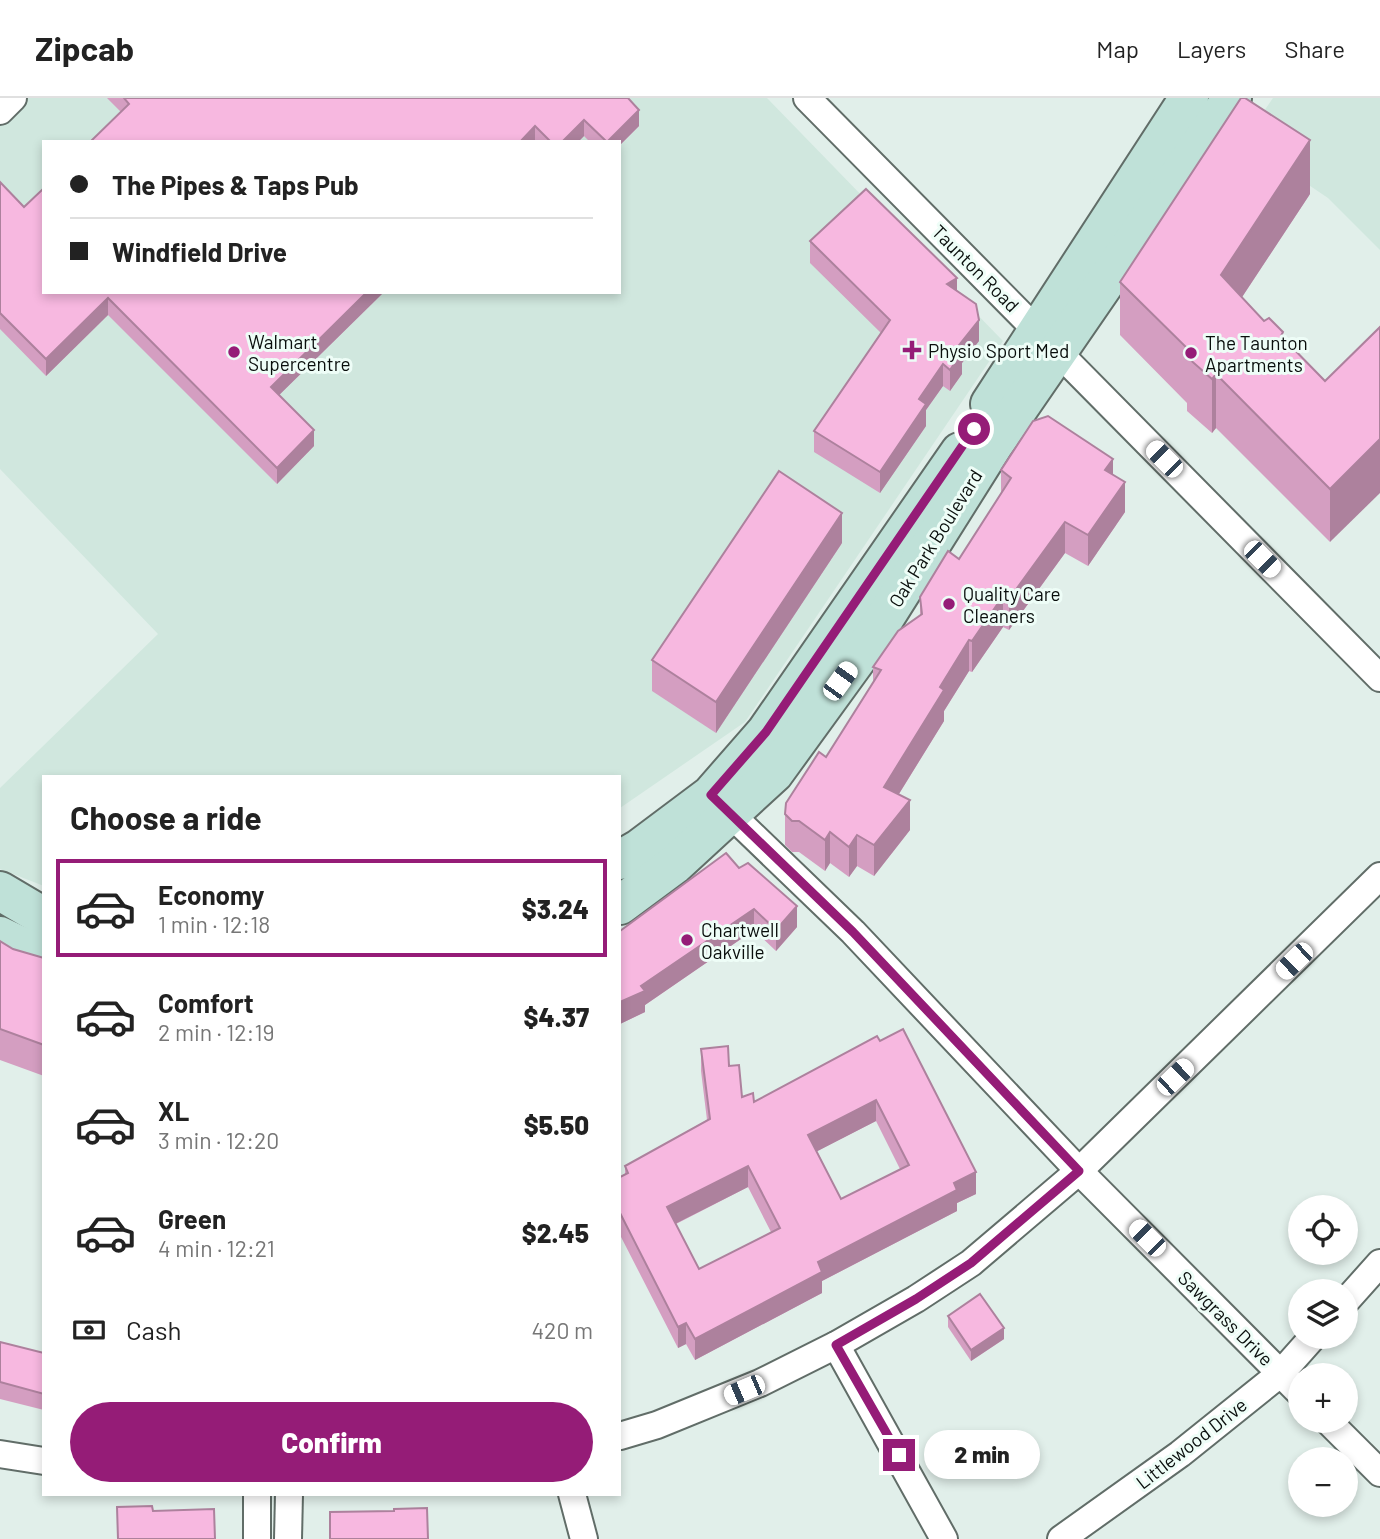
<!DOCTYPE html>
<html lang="en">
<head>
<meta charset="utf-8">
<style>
	body { margin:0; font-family:Barlow,sans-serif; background:#f6f6f6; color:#222; height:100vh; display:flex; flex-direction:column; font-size:26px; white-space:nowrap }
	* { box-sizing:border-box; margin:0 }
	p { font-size:23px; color:#767676 }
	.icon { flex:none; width:38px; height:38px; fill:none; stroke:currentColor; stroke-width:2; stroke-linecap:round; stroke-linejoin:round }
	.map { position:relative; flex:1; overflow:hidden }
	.sheet { position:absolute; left:42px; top:677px; width:579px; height:721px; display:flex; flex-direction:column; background:#fff; border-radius:0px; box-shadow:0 4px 10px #0003 }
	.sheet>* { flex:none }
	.top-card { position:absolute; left:42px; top:42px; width:579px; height:154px; border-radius:0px; box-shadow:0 4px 10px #0003; display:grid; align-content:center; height:154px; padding:0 28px; background:#fff }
	.controls { position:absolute; left:1288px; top:1097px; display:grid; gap:14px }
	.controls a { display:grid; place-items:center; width:70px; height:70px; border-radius:50%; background:#fff; box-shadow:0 4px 10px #0003; font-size:35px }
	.end { position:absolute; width:32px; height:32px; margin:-16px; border:9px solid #951c77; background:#fff; box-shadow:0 0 0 4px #fff }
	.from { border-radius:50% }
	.bubble { position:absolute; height:49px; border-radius:24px; background:#fff; box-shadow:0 4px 10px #0003; font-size:23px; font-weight:800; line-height:49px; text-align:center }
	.car { position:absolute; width:21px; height:42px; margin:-21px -10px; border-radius:9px; box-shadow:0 0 5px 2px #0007; background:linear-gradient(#fff 24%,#345 0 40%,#fff 0 76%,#345 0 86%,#fff 0) }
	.top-card b { display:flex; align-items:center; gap:24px; height:66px; font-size:26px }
	.top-card b+b { border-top:2px solid #e0e0e0 }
	.top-card i { width:18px; height:18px; background:#222 }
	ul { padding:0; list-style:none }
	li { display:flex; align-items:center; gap:21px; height:98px; margin:0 14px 10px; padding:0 14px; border:4px solid transparent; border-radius:0px }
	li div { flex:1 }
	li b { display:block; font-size:26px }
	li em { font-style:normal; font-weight:800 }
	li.selected { border-color:#951c77 }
	li>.icon { width:63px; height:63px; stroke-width:1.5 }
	h2 { padding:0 28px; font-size:32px; line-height:84px }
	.pay { display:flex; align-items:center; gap:18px; height:77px; padding:0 28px; font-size:26px }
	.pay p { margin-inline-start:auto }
	.action { display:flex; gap:14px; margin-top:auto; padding:14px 28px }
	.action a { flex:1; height:80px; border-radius:42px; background:#951c77; color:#fff; font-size:28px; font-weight:800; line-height:80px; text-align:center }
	header { display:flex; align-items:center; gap:42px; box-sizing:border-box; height:98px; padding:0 35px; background:#fff; border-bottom:2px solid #e0e0e0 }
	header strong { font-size:33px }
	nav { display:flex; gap:38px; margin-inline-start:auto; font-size:24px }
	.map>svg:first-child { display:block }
	.built { fill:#d0e7de; fill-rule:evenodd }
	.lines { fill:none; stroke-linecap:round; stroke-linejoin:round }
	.street-casing { stroke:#616d68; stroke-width:30 }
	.secondary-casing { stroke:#616d68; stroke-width:42 }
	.street { stroke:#fff; stroke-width:26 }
	.secondary { stroke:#bfe1d8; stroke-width:38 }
	.wall { fill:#d49ec1; fill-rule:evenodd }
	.shaded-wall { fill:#ad819d }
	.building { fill:#f7b8e0; stroke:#ad819d; stroke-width:2; fill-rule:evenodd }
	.route { stroke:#951c77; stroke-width:9 }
	.poi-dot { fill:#951c77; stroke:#eefdf7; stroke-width:2.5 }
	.labels { text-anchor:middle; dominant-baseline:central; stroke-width:6; stroke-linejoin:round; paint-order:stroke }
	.street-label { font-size:19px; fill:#090e0c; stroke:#eefdf7 }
	.poi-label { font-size:19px; fill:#090e0c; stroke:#eefdf7; text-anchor:start }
</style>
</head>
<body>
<header>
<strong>Zipcab</strong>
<nav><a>Map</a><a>Layers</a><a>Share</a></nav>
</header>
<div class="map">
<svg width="1380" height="1441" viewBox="0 0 1380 1441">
	<rect width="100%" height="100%" fill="#e1efea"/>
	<g class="built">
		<path d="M0,0h767l236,243 -258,381 -125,86v-31h-576v109l-44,-17v-81l158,-154 -158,-165zM44,44h576v150h-576z"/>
		<polygon points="1273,0 1380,0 1380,152 1328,100 1243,43"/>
	</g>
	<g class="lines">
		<defs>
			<g id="street">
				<polyline points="807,0 1380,580"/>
				<polyline points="0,13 13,0"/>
				<polyline points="719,705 853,834 1079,1073 1300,1295"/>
				<polyline points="1346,1203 1380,1165"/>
				<polyline points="836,1247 944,1441"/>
				<polyline points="1328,1323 1380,1375"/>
				<polyline points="620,1338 657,1327 760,1285 836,1247 916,1201 971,1165 1079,1073 1380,778"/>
				<polyline points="0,1356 44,1363"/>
				<polyline points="572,1396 584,1441"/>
				<polyline points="257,1441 257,1396"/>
				<polyline points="288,1441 289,1396"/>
				<polyline points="1061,1441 1180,1356 1281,1275 1313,1239"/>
			</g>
			<g id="secondary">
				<polyline points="990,306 1189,0"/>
				<polyline points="620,762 639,751 711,697 766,634 960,354"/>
				<polyline points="0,793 44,819"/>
				<polyline points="620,807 674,767 774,675 872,540 994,346 1232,0"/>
				<polyline points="0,838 27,851 44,857"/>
			</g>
		</defs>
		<use href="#street" class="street-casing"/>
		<use href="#secondary" class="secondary-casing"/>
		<use href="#street" class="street"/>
		<use href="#secondary" class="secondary"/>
	</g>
	<g class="wall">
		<polygon points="107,0 628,0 639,28 620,47 620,44 590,44 584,38 578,44 90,44 121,14"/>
		<polygon points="0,84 44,194 384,194 279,297 314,348 277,386 108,217 46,278 0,231"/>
		<polygon points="1310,96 1242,199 1264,223 1325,283 1380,229 1330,444 1216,330 1212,335 1187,313 1187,305 1120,237 1120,184"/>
		<polygon points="810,143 957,193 979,243 962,265 962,276 950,293 943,288 926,312 926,328 880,395 814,354 814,333 881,235 810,165"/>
		<polygon points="1001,372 1113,377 1125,414 1088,468 1065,455 1009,532 1003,529 972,574 969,573 944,613 944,623 899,696 910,732 874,778 857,768 849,779 830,765 825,773 799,754 792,754 785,747 785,716 826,659 873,584 873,569 920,518 920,499 959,461 1001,395"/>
		<polygon points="842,445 716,635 652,593 652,562"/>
		<polygon points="739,770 797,829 776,853 754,832 645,907 645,914 620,926"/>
		<polygon points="0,843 13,851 44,860 44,978 0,962"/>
		<path d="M877,938l99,158 -19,9v8l-135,70v12l-127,67 -9,-16 -8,4 -58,-113v-58l5,-3v-8l82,-46 -6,-49v-22l28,17 13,31 12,5zM876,1023l24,48 -59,30 -24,-48zM748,1089l23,45 -72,37 -23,-45z"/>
		<polygon points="948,1218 1004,1241 971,1263 948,1229"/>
		<polygon points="0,1244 44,1255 44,1312 0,1301"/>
	</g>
	<g class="shaded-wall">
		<polygon points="639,12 639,28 620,47 620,44 607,44"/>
		<polygon points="584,22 584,38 578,44 562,44"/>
		<polygon points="535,28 535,44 520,44"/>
		<polygon points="1310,42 1310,96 1221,231 1221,177"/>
		<polygon points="957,180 957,201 947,186"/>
		<polygon points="367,194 384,194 271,305 271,289"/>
		<polygon points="108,200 108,217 46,278 46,261"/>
		<polygon points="979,222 979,243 962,265 962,276 950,293 950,272 956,251"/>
		<polygon points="943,266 943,288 926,312 926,328 880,395 880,374 919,301"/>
		<polygon points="1216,276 1216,330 1212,335 1212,281"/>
		<polygon points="314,332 314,348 277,386 277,370"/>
		<polygon points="1380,341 1380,395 1330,444 1330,391"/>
		<polygon points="1113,361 1113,392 1105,372"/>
		<polygon points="1125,384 1125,414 1088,468 1088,437"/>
		<polygon points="842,415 842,445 716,635 716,604"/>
		<polygon points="1065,424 1065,455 1009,532 1009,501"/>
		<polygon points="1003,498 1003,529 972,574 972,543"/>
		<polygon points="969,542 969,573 944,613 944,623 884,720 884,689 940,589"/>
		<polygon points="910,702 910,732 874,778 874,747"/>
		<polygon points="830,734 830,765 825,773 825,742"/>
		<polygon points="857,737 857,768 849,779 849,749"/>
		<polygon points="797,808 797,829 776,853 776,832"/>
		<polygon points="754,811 754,832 645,907 645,914 620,926 620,904 641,888"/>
		<polygon points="876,1002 876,1023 808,1058 808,1037"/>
		<polygon points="748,1068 748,1089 667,1130 667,1109"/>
		<polygon points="976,1074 976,1096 957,1105 957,1113 822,1183 822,1195 695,1262 695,1241 818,1164 954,1085"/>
		<polygon points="686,1225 686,1246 678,1250 678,1229"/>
		<polygon points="1004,1230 1004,1241 971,1263 971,1252"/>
	</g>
	<g class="building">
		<polygon points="124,0 628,0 639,12 607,44 584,22 562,44 551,44 535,28 520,44 90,44 129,6"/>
		<polygon points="1241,0 1245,0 1310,42 1221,177 1264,223 1269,220 1283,234 1281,238 1325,283 1380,229 1380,341 1330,391 1216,276 1212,281 1187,259 1191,254 1120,184"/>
		<polygon points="0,84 24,109 44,90 44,194 367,194 271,289 314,332 277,370 108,200 46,261 0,215"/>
		<polygon points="866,91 957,180 947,186 976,206 979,222 956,251 962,254 950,272 943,266 919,301 926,306 880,374 814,333 890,222 810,143"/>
		<polygon points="1048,318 1113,361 1105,372 1125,384 1088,437 1065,424 1009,501 1003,498 972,543 969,542 940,589 944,592 884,689 910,702 874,747 857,737 849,749 830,734 825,742 799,723 792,723 785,716 786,705 819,654 826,659 881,572 873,569 898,533 922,516 920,499 948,453 959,461 1011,380 1001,372 1033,323"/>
		<polygon points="779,373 842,415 716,604 652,562"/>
		<polygon points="726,755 739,770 748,765 797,808 776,832 754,811 641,888 645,893 620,904 620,833"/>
		<polygon points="0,843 13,851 44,860 44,947 0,931"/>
		<path d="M903,931l73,143 -22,11 3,7 -139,72 4,10 -127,67 -9,-16 -8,4 -58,-114v-36l8,-4 -3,-7 85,-47 -9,-70 27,-3 1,20 10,-1 3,32 11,-4 1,9 123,-66 3,5zM876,1002l33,65 -68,34 -33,-64zM748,1068l32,62 -81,41 -32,-62z"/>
		<polygon points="980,1196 1004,1230 971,1252 948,1218"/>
		<polygon points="0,1244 44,1255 44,1296 0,1284"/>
		<polygon points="152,1408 153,1413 214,1411 215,1441 118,1441 117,1409"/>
		<polygon points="427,1410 428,1441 330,1441 330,1414 394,1413 394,1411"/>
	</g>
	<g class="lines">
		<polyline class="route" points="899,1357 836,1247 916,1201 971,1165 1079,1073 853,834 711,697 766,634 974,331"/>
	</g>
	<g class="poi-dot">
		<path d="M908.5 241.5h7v7h7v7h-7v7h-7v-7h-7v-7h7z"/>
		<circle cx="234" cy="254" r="7"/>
		<circle cx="1191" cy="255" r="7"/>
		<circle cx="949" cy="506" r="7"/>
		<circle cx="687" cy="842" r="7"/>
	</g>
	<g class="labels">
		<g class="street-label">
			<text transform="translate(976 170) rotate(45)">Taunton Road</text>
			<text transform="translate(935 440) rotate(-58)">Oak Park Boulevard</text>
			<text transform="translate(1226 1220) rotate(45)">Sawgrass Drive</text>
			<text transform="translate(1191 1345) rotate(-38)">Littlewood Drive</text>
		</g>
		<g class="poi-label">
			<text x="248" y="243">Walmart<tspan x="248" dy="22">Supercentre</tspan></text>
			<text x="1205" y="244">The Taunton<tspan x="1205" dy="22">Apartments</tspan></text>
			<text x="928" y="252">Physio Sport Med</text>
			<text x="963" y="495">Quality Care<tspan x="963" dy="22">Cleaners</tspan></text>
			<text x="701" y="831">Chartwell<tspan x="701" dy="22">Oakville</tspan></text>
		</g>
	</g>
</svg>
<div class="controls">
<a><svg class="icon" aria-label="locate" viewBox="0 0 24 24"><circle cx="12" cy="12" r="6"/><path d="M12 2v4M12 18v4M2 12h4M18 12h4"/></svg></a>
<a><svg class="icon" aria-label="layers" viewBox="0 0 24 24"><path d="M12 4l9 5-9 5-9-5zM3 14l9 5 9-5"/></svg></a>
<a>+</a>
<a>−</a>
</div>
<i class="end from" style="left:974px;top:331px"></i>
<i class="end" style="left:899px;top:1357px"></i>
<div class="bubble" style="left:924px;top:1332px;width:116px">2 min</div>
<i class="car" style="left:1164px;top:361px;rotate:315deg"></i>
<i class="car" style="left:1262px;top:461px;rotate:135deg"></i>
<i class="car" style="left:840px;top:583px;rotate:36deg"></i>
<i class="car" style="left:1294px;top:863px;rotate:226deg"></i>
<i class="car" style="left:1175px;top:979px;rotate:46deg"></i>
<i class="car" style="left:1147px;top:1140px;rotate:315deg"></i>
<i class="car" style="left:744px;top:1292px;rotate:247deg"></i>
<div class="top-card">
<b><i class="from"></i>The Pipes &amp; Taps Pub</b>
<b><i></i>Windfield Drive</b>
</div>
<section class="sheet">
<h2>Choose a ride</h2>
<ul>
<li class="selected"><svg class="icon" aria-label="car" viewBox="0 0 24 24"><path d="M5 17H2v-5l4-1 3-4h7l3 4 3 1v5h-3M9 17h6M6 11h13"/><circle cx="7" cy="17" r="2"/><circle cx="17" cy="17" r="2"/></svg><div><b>Economy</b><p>1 min · 12:18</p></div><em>$3.24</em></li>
<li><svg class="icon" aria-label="car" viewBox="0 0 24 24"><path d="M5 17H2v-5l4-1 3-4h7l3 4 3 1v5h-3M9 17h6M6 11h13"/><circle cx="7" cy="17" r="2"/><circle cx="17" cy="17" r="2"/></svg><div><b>Comfort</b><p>2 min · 12:19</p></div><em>$4.37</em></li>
<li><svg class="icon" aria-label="car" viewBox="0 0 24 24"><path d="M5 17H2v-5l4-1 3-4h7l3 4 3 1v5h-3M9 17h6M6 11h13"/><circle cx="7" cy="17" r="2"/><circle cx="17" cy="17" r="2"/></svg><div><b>XL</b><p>3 min · 12:20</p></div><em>$5.50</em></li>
<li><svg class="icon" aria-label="car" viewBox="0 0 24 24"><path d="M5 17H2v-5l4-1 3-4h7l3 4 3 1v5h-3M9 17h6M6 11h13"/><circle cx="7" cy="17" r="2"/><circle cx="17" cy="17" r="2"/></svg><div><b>Green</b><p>4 min · 12:21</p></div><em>$2.45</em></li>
</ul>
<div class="pay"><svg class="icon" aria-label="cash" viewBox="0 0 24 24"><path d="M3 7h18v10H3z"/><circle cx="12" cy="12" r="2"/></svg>Cash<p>420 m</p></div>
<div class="action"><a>Confirm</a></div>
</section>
</div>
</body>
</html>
